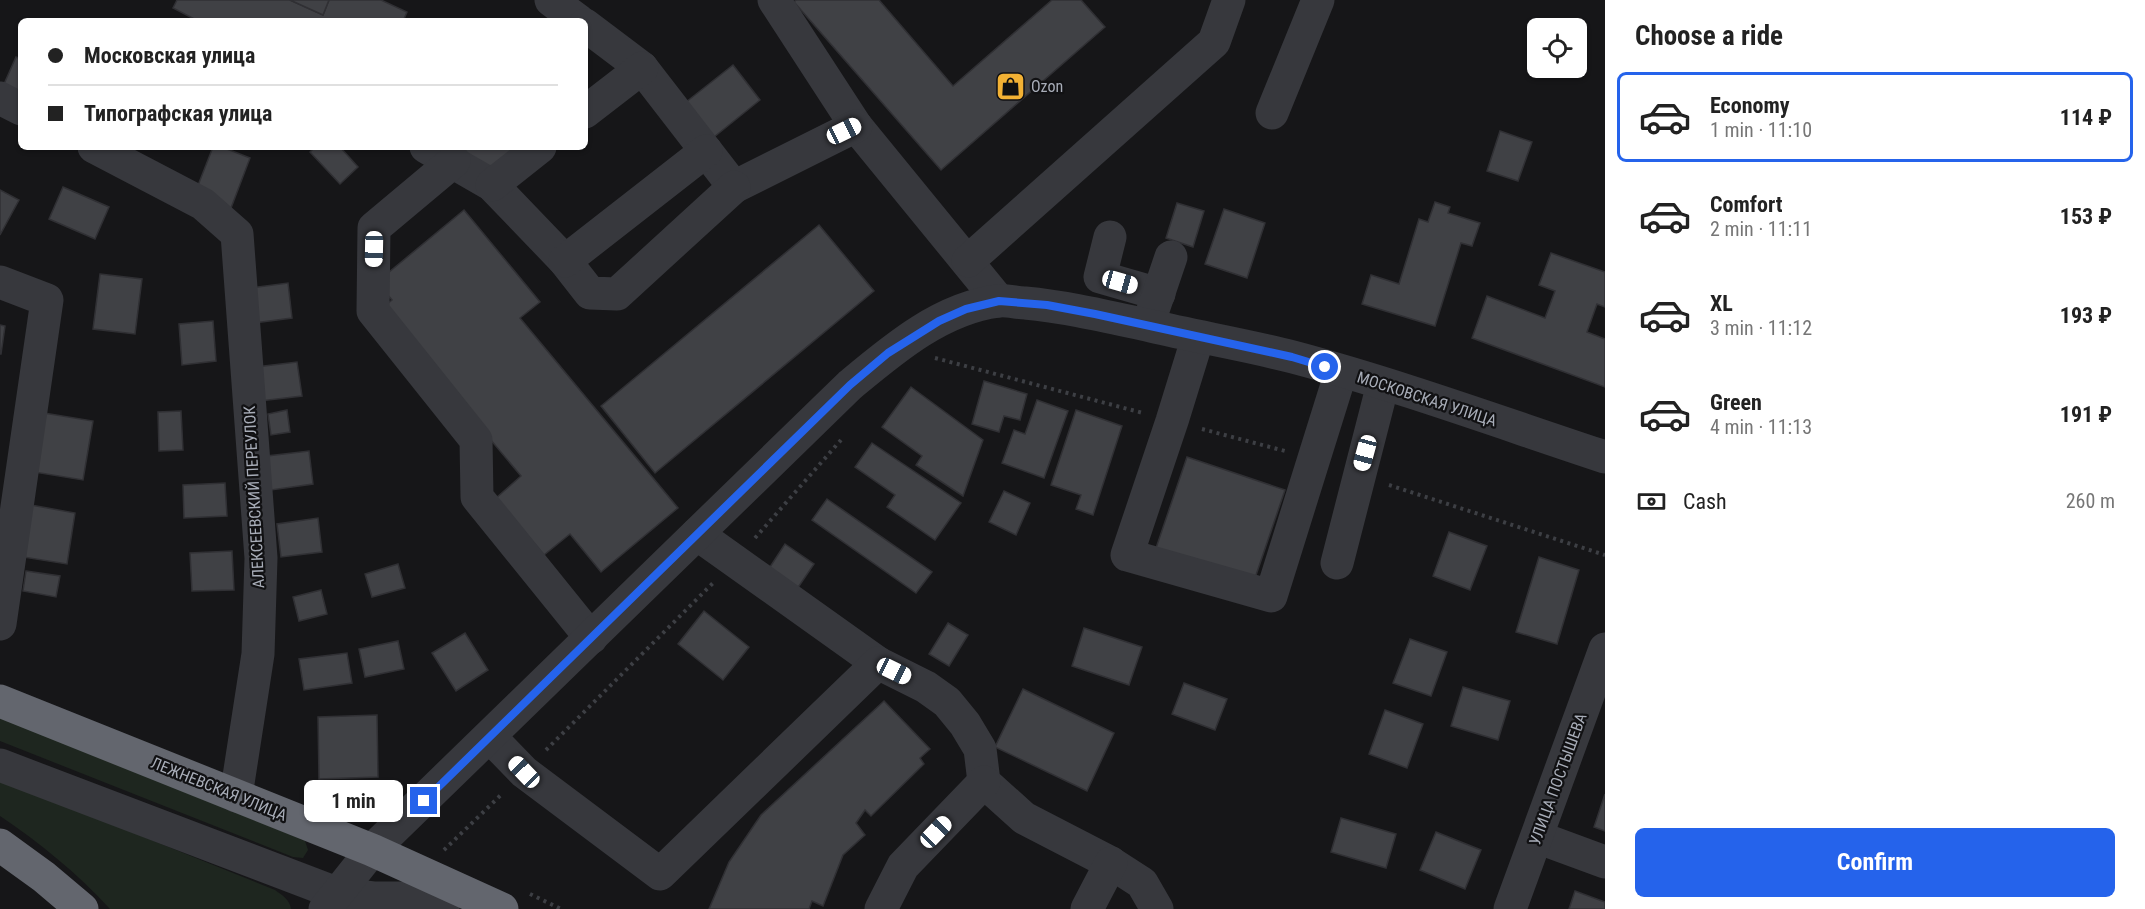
<!DOCTYPE html>
<html lang="en">
<head>
<meta charset="utf-8">
<style>
	body { margin:0; font-family:"Roboto Condensed",sans-serif; background:#f6f6f6; color:#222; height:100vh; display:flex; flex-direction:column; font-size:22px; white-space:nowrap }
	* { box-sizing:border-box; margin:0 }
	p { font-size:20px; color:#767676 }
	.icon { flex:none; width:33px; height:33px; fill:none; stroke:currentColor; stroke-width:2; stroke-linecap:round; stroke-linejoin:round }
	.map { position:relative; flex:1; overflow:hidden }
	.details { display:flex; flex-direction:column; background:#fff; width:540px }
	.details>* { flex:none }
	.hud { position:absolute; left:18px; top:18px; width:570px; height:132px; border-radius:9px; box-shadow:0 2px 4px #0004; display:grid; align-content:center; height:132px; padding:0 30px; background:#fff }
	.controls { position:absolute; left:1527px; top:18px; display:grid; gap:12px }
	.controls a { display:grid; place-items:center; width:60px; height:60px; border-radius:9px; background:#fff; box-shadow:0 2px 4px #0004; font-size:30px }
	.end { position:absolute; width:27px; height:27px; margin:-14px; border:8px solid #2563eb; background:#fff; box-shadow:0 0 0 3px #fff }
	.from { border-radius:50% }
	.bubble { position:absolute; height:42px; border-radius:9px; background:#fff; box-shadow:0 2px 4px #0004; font-size:20px; font-weight:700; line-height:42px; text-align:center }
	.car { position:absolute; width:18px; height:36px; margin:-18px -9px; border-radius:8px; box-shadow:0 0 4px 2px #0007; background:linear-gradient(#fff 24%,#345 0 40%,#fff 0 76%,#345 0 86%,#fff 0) }
	.hud b { display:flex; align-items:center; gap:21px; height:57px; font-size:22px }
	.hud b+b { border-top:2px solid #e0e0e0 }
	.hud i { width:15px; height:15px; background:#222 }
	ul { padding:0; list-style:none }
	li { display:flex; align-items:center; gap:18px; height:90px; margin:0 12px 9px; padding:0 18px; border:3px solid transparent; border-radius:9px }
	li div { flex:1 }
	li b { display:block; font-size:22px }
	li em { font-style:normal; font-weight:700 }
	li.selected { border-color:#2563eb }
	li>.icon { width:54px; height:54px; stroke-width:1.5 }
	h2 { padding:0 30px; font-size:27px; line-height:72px }
	.pay { display:flex; align-items:center; gap:15px; height:66px; padding:0 30px; font-size:22px }
	.pay p { margin-inline-start:auto }
	.cta { display:flex; gap:12px; margin-top:auto; padding:12px 30px }
	.cta a { flex:1; height:69px; border-radius:9px; background:#2563eb; color:#fff; font-size:24px; font-weight:700; line-height:69px; text-align:center }
	main { display:flex; flex:1; min-height:0 }
	.map>svg:first-child { display:block }
	.green { fill:#1e261f }
	.building { fill:#404145; stroke:#303034; stroke-width:1.5 }
	.lines { fill:none; stroke-linecap:round; stroke-linejoin:round }
	.path { stroke:#3d3f44; stroke-width:4; stroke-dasharray:3 4.5; stroke-linecap:butt }
	.minor { stroke:#37383d; stroke-width:33 }
	.highway { stroke:#63666e; stroke-width:33 }
	.route { stroke:#2563eb; stroke-width:8 }
	.labels { text-anchor:middle; dominant-baseline:central; stroke-width:4.5; stroke-linejoin:round; paint-order:stroke }
	.poi-label { font-size:16px; fill:#a8adb8; stroke:#111113; text-anchor:start }
	.street-label { font-size:16px; fill:#a8adb8; stroke:#111113 }
</style>
</head>
<body>
<main>
<div class="map">
<svg width="1605" height="909" viewBox="0 0 1605 909">
	<rect width="100%" height="100%" fill="#161618"/>
	<g class="green">
		<polygon points="0,713 305,841 308,850 303,858 293,857 0,741"/>
		<path d="M0,779l275,111c7,5 15,10 16,19h-181c-33,-36 -70,-66 -110,-93z"/>
	</g>
	<g class="building">
		<polygon points="177,0 290,0 323,15 329,0 381,0 407,12 403,21 198,21 173,8"/>
		<polygon points="290,0 329,0 323,15"/>
		<polygon points="796,0 879,0 953,86 1052,0 1081,0 1105,27 941,170 794,2"/>
		<polygon points="16,57 21,59 21,102 0,93"/>
		<polygon points="733,65 760,100 709,141 681,106"/>
		<polygon points="1500,131 1532,142 1518,181 1487,171"/>
		<polygon points="213,147 222,147 250,158 231,208 195,193"/>
		<polygon points="315,147 340,147 358,167 340,184 310,152"/>
		<polygon points="448,147 525,147 487,177"/>
		<polygon points="63,187 109,207 95,239 49,219"/>
		<polygon points="0,190 19,200 0,235"/>
		<polygon points="1435,202 1450,207 1448,213 1480,223 1472,246 1461,243 1435,326 1362,304 1371,275 1399,284 1419,219 1428,222"/>
		<polygon points="1177,203 1204,211 1193,247 1166,238"/>
		<polygon points="1224,209 1265,223 1247,278 1205,264"/>
		<polygon points="464,210 540,302 520,318 678,508 601,572 570,534 544,555 496,498 521,476 381,309 392,300 377,282"/>
		<polygon points="819,225 874,291 655,473 601,406"/>
		<polygon points="1551,253 1605,272 1605,307 1597,304 1587,332 1605,339 1605,387 1472,338 1487,296 1545,318 1555,291 1539,285"/>
		<polygon points="100,274 142,279 135,334 93,329"/>
		<polygon points="288,283 292,318 247,324 243,289"/>
		<polygon points="213,321 216,361 182,365 179,324"/>
		<polygon points="0,325 5,326 1,354 0,354"/>
		<polygon points="297,362 302,396 260,401 256,367"/>
		<polygon points="984,381 1027,394 1020,420 1004,416 999,432 972,424"/>
		<polygon points="911,387 983,440 963,496 916,465 922,456 882,427"/>
		<polygon points="1037,400 1068,411 1044,478 1002,463 1014,430 1025,434"/>
		<polygon points="287,410 290,432 271,435 268,414"/>
		<polygon points="1076,410 1122,426 1093,515 1076,509 1081,495 1051,485"/>
		<polygon points="181,411 183,450 159,451 158,412"/>
		<polygon points="44,413 93,421 83,480 34,472"/>
		<polygon points="872,443 961,503 935,540 887,507 895,495 855,467"/>
		<polygon points="309,451 313,484 271,490 267,456"/>
		<polygon points="1187,457 1285,490 1253,584 1155,551"/>
		<polygon points="225,483 227,516 184,518 183,485"/>
		<polygon points="1004,491 1030,503 1016,535 989,522"/>
		<polygon points="827,499 932,572 916,593 812,520"/>
		<polygon points="31,505 75,513 67,564 23,557"/>
		<polygon points="318,518 322,552 281,557 277,524"/>
		<polygon points="1449,532 1487,546 1470,590 1433,576"/>
		<polygon points="785,544 814,564 797,589 768,570"/>
		<polygon points="232,551 234,590 192,591 190,553"/>
		<polygon points="1539,557 1579,570 1557,644 1516,632"/>
		<polygon points="398,564 405,588 372,597 365,574"/>
		<polygon points="26,571 60,576 56,597 23,591"/>
		<polygon points="321,590 327,614 299,621 293,597"/>
		<polygon points="704,611 749,647 723,680 678,644"/>
		<polygon points="948,623 968,635 949,666 929,654"/>
		<polygon points="1084,628 1142,647 1129,685 1072,666"/>
		<polygon points="465,633 488,670 456,691 432,653"/>
		<polygon points="1410,639 1447,652 1431,696 1393,683"/>
		<polygon points="398,641 404,669 365,677 359,649"/>
		<polygon points="347,653 352,683 304,690 299,659"/>
		<polygon points="1184,683 1227,699 1215,730 1172,714"/>
		<polygon points="1463,687 1510,701 1498,740 1451,726"/>
		<polygon points="1023,689 1114,733 1087,791 995,747"/>
		<polygon points="884,701 930,749 920,758 924,764 871,816 865,810 856,823 865,835 843,855 823,906 812,901 809,909 709,909 729,862 761,815"/>
		<polygon points="1385,710 1423,724 1407,768 1369,754"/>
		<polygon points="377,715 378,777 319,779 318,717"/>
		<polygon points="1605,794 1605,831 1594,827"/>
		<polygon points="1341,818 1396,834 1386,868 1331,852"/>
		<polygon points="1436,832 1481,850 1465,889 1420,870"/>
		<polygon points="1575,891 1605,902 1605,909 1569,909"/>
	</g>
	<g class="lines">
		<g class="path">
			<polyline points="935,358 1143,413"/>
			<polyline points="1202,429 1285,451"/>
			<polyline points="1389,485 1605,555"/>
			<polyline points="755,538 841,440"/>
			<polyline points="546,750 713,583"/>
			<polyline points="444,850 503,793"/>
			<polyline points="530,894 561,909"/>
		</g>
		<g class="minor">
			<polyline points="551,0 579,21"/>
			<polyline points="774,0 856,126 999,301"/>
			<polyline points="585,25 642,68 734,187 856,126"/>
			<polyline points="0,98 21,109"/>
			<polyline points="585,112 642,68"/>
			<polyline points="1272,113 1318,0"/>
			<polyline points="94,147 203,204 237,234 261,558 258,654 236,796"/>
			<polyline points="426,147 492,185 565,261 590,293 617,294 734,187"/>
			<polyline points="454,161 374,228 373,311 476,440 477,497 591,638"/>
			<polyline points="492,185 540,147"/>
			<polyline points="1110,237 1100,277 1159,294"/>
			<polyline points="565,261 706,151"/>
			<polyline points="968,261 1214,42 1229,0"/>
			<polyline points="0,282 47,300 0,624"/>
			<polyline points="1152,313 1171,257"/>
			<polyline points="1198,337 1172,421 1127,555 1271,596 1341,372"/>
			<polyline points="697,534 878,663 926,687 947,702 965,724 980,749 984,782 1024,818 1111,863 1142,883 1157,909"/>
			<polyline points="1337,563 1383,384"/>
			<polyline points="490,737 524,772 660,874 878,663"/>
			<polyline points="0,765 336,893 375,898 417,898 443,909"/>
			<polyline points="1537,837 1605,862"/>
			<path d="M325,909l47,-59 478,-465c42,-35 91,-77 148,-84 9,-1 19,2 27,2 43,4 84,14 126,23 47,11 95,19 142,31 105,28 209,66 312,100"/>
			<polyline points="881,909 903,866 984,782"/>
			<polyline points="1087,909 1111,863"/>
			<polyline points="1510,909 1605,649"/>
		</g>
		<g class="highway">
			<polyline points="0,701 372,850 502,909"/>
			<polyline points="0,845 44,877 82,909"/>
		</g>
	</g>
	<g class="lines">
		<polyline class="route" points="424,801 850,385 888,353 939,321 966,309 999,301 1047,305 1095,314 1292,357 1325,367"/>
	</g>
	<defs>
		<symbol id="shop-square" viewBox="-11 -11 22 22"><rect x="-9" y="-9" width="18" height="18" rx="4" fill="#f2b134" stroke="#111113"/><path d="M-5-2.5h2.3a2.7 3.5 0 0 1 5.4 0H5L5.5 6h-11ZM-1.5-2.5h3a1.5 2.3 0 0 0-3 0Z" fill="#111"/></symbol>
	</defs>
	<g fill-rule="evenodd">
		<use href="#shop-square" x="994" y="70" width="33" height="33"/>
	</g>
	<g class="labels">
		<g class="poi-label">
			<text x="1031" y="86">Ozon</text>
		</g>
		<g class="street-label">
			<text transform="translate(1427 399) rotate(18)">МОСКОВСКАЯ УЛИЦА</text>
			<text transform="translate(254 497) rotate(-93)">АЛЕКСЕЕВСКИЙ ПЕРЕУЛОК</text>
			<text transform="translate(1558 779) rotate(-70)">УЛИЦА ПОСТЫШЕВА</text>
			<text transform="translate(219 789) rotate(22)">ЛЕЖНЕВСКАЯ УЛИЦА</text>
		</g>
	</g>
</svg>
<div class="controls">
<a><svg class="icon" aria-label="locate" viewBox="0 0 24 24"><circle cx="12" cy="12" r="6"/><path d="M12 2v4M12 18v4M2 12h4M18 12h4"/></svg></a>
</div>
<i class="end from" style="left:1325px;top:367px"></i>
<i class="end" style="left:424px;top:801px"></i>
<div class="bubble" style="left:304px;top:780px;width:99px">1 min</div>
<i class="car" style="left:844px;top:131px;rotate:64deg"></i>
<i class="car" style="left:374px;top:249px;rotate:181deg"></i>
<i class="car" style="left:1120px;top:282px;rotate:106deg"></i>
<i class="car" style="left:1365px;top:453px;rotate:195deg"></i>
<i class="car" style="left:894px;top:671px;rotate:116deg"></i>
<i class="car" style="left:524px;top:772px;rotate:316deg"></i>
<i class="car" style="left:936px;top:832px;rotate:44deg"></i>
<div class="hud">
<b><i class="from"></i>Московская улица</b>
<b><i></i>Типографская улица</b>
</div>
</div>
<section class="details">
<h2>Choose a ride</h2>
<ul>
<li class="selected"><svg class="icon" aria-label="car" viewBox="0 0 24 24"><path d="M5 17H2v-5l4-1 3-4h7l3 4 3 1v5h-3M9 17h6M6 11h13"/><circle cx="7" cy="17" r="2"/><circle cx="17" cy="17" r="2"/></svg><div><b>Economy</b><p>1 min · 11:10</p></div><em>114 ₽</em></li>
<li><svg class="icon" aria-label="car" viewBox="0 0 24 24"><path d="M5 17H2v-5l4-1 3-4h7l3 4 3 1v5h-3M9 17h6M6 11h13"/><circle cx="7" cy="17" r="2"/><circle cx="17" cy="17" r="2"/></svg><div><b>Comfort</b><p>2 min · 11:11</p></div><em>153 ₽</em></li>
<li><svg class="icon" aria-label="car" viewBox="0 0 24 24"><path d="M5 17H2v-5l4-1 3-4h7l3 4 3 1v5h-3M9 17h6M6 11h13"/><circle cx="7" cy="17" r="2"/><circle cx="17" cy="17" r="2"/></svg><div><b>XL</b><p>3 min · 11:12</p></div><em>193 ₽</em></li>
<li><svg class="icon" aria-label="car" viewBox="0 0 24 24"><path d="M5 17H2v-5l4-1 3-4h7l3 4 3 1v5h-3M9 17h6M6 11h13"/><circle cx="7" cy="17" r="2"/><circle cx="17" cy="17" r="2"/></svg><div><b>Green</b><p>4 min · 11:13</p></div><em>191 ₽</em></li>
</ul>
<div class="pay"><svg class="icon" aria-label="cash" viewBox="0 0 24 24"><path d="M3 7h18v10H3z"/><circle cx="12" cy="12" r="2"/></svg>Cash<p>260 m</p></div>
<div class="cta"><a>Confirm</a></div>
</section>
</main>
</body>
</html>
